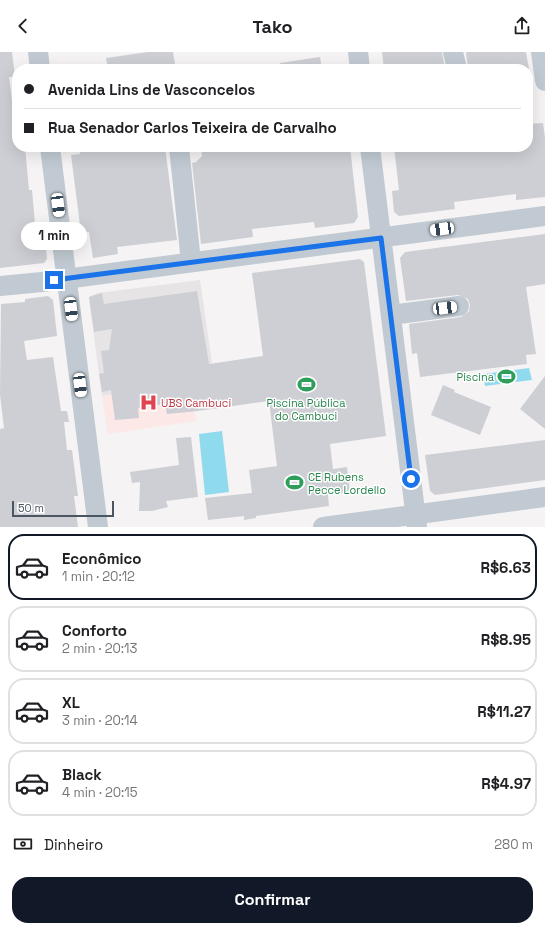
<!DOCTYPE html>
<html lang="pt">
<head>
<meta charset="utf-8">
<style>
	body { margin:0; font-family:"Space Grotesk",sans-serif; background:#f2f2f2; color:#202124; height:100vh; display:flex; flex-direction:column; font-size:15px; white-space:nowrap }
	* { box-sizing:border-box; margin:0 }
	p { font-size:13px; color:#757577 }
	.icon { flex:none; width:22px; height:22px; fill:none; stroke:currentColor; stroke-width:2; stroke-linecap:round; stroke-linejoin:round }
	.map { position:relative; height:475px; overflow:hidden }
	.sheet { display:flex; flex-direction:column; background:#fff; flex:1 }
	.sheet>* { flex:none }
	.banner { position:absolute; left:12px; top:12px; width:521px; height:88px; border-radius:16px; box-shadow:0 4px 16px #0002; display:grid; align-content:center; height:88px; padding:0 12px; background:#fff }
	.scale { position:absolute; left:12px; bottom:10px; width:102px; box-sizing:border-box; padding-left:4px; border:2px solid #4a5661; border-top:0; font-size:11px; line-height:14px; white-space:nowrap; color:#4a5661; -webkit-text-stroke:3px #fff; paint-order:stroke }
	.end { position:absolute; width:18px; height:18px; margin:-9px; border:5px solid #1a73e8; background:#fff; box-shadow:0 0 0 2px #fff }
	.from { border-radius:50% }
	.bubble { position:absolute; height:28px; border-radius:14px; background:#fff; box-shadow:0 4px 16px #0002; font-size:13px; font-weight:700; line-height:28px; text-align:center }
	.car { position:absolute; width:12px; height:24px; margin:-12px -6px; border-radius:5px; box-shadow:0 0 3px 1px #0007; background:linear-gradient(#fff 24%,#345 0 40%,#fff 0 76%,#345 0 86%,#fff 0) }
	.banner b { display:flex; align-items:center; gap:14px; height:38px; font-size:15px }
	.banner b+b { border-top:1px solid #e0e0e0 }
	.banner i { width:10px; height:10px; background:#202124 }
	ul { padding:7px 0 0; list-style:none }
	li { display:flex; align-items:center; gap:12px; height:66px; margin:0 8px 6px; padding:0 4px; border:2px solid #e0e0e0; border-radius:16px }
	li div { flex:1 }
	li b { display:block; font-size:15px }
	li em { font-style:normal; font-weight:700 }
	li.active { border-color:#111827 }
	li>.icon { width:36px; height:36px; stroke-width:1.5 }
	.pay { display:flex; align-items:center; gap:10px; height:44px; padding:0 12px; font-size:15px }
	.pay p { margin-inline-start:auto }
	.cta { display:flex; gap:8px; margin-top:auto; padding:8px 12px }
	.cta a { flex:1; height:46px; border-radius:16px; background:#111827; color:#fff; font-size:16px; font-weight:700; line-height:46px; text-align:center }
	header { display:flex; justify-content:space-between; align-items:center; height:52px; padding:0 12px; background:#fff; font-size:18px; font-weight:700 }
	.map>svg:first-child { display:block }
	.education { fill:#e6e4e5 }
	.medical { fill:#fce8e6 }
	.water { fill:#90daee }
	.building { fill:#cdcfd5 }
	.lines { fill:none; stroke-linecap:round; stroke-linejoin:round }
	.minor { stroke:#c1cad2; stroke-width:20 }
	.route { stroke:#1a73e8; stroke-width:5 }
	.labels { text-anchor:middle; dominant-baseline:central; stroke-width:3; stroke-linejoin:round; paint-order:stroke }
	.leisure-label { font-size:11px; fill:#27864d; stroke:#fff; text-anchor:end }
	.health-label { font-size:11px; fill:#be3a42; stroke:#fff; text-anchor:start }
</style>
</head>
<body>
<header><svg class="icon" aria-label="back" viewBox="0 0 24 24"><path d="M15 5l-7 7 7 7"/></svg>Tako<svg class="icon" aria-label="share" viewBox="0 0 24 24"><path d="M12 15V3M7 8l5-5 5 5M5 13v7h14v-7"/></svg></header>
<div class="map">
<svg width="545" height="475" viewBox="0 0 545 475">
	<rect width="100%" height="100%" fill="#f5f3f3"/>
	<polygon class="education" points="200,228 212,311 192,314 193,330 102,344 89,247 90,244 98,241"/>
	<polygon class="medical" points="189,331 196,369 108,382 102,344"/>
	<g class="water">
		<polygon points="529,316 532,328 485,334 483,322"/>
		<polygon points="222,379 229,440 205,443 199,382"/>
	</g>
	<g class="building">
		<polygon points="0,0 12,0 15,25 9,25 13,57 17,57 17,95 25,95 29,138 32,138 35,172 43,171 47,207 44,211 0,216"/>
		<polygon points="148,0 173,0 175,12 135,17 108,17 106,6"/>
		<polygon points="382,0 442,0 445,17 384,17"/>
		<polygon points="466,0 526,0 529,17 468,17"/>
		<polygon points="320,5 322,17 281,17 280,11"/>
		<polygon points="543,71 545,86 545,145 516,148 516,142 454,150 455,157 399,164 394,160 392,139 399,138 394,95 528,95 528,72"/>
		<polygon points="79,95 165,95 177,188 117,195 118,202 93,206 89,180 81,181 71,103 80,102"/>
		<polygon points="201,95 350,95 358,165 354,171 315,176 314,170 252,177 253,185 201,192 192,111 196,110 202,104"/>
		<polygon points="545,182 545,232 526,235 536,302 526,303 527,312 420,325 417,301 412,302 409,272 461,265 469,259 470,253 468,247 458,243 406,249 400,206 405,200"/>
		<polygon points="360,207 364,210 386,384 330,392 333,417 347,415 350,440 328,443 329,454 256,464 256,466 244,468 244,464 208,468 205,446 252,441 249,418 277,414 269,349 198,359 167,362 165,352 138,356 139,366 115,368 111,338 102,340 99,322 104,321 101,299 109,298 112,277 94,280 89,245 102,241 104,252 197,239 209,312 243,307 263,304 252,221"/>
		<polygon points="48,244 53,248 57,284 24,289 27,308 53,305 61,359 67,359 69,370 64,370 67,398 72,398 78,444 74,444 78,475 0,475 0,377 4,376 0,343 1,252 25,250 25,247"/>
		<polygon points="545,324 545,377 520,357"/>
		<polygon points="443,333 455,338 454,340 491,355 480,383 431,363"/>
		<polygon points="191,385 198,445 166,449 168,455 152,459 139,459 140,430 132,431 130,420 179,413 176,386"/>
		<polygon points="545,388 545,428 435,443 430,439 425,403"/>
	</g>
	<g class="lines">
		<g class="minor">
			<polyline points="38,0 40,17"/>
			<polyline points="358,0 360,17"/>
			<polyline points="453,0 457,17"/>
			<polyline points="541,0 545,29"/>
			<polyline points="50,95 98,475"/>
			<polyline points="179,95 191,210"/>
			<polyline points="370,95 417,475"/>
			<polyline points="0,234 42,230 545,164"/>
			<polyline points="391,263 459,254"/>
			<polyline points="323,475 545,445"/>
		</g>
	</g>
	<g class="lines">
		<polyline class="route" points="54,228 381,186 411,427"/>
	</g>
	<defs>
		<symbol id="stadium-bare" viewBox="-9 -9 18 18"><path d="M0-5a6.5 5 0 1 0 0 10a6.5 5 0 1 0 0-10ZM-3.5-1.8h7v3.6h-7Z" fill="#2e9e5b" stroke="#fff" stroke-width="2.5" paint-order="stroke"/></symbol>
		<symbol id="hospital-bare" viewBox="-9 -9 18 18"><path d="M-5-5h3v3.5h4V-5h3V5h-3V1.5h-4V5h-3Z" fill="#e0444e" stroke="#fff" stroke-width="2.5" paint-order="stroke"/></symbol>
	</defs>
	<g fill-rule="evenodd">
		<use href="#stadium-bare" x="494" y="312" width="25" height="25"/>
		<use href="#stadium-bare" x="294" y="320" width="25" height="25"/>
		<use href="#hospital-bare" x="136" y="338" width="25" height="25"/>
		<use href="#stadium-bare" x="282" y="418" width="25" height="25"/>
	</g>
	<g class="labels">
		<g class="leisure-label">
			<text x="494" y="325">Piscina</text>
			<text x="306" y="351" text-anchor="middle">Piscina Pública<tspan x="306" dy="13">do Cambuci</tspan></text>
			<text x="308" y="425" text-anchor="start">CE Rubens<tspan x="308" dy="13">Pecce Lordello</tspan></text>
		</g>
		<g class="health-label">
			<text x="161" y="351">UBS Cambuci</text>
		</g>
	</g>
</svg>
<div class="scale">50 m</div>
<i class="end from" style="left:411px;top:427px"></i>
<i class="end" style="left:54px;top:228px"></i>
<div class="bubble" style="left:21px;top:170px;width:66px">1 min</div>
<i class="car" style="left:58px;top:153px;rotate:173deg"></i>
<i class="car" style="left:442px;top:177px;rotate:262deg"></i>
<i class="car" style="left:445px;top:256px;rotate:83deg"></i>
<i class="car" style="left:71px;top:257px;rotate:173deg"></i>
<i class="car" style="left:80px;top:333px;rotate:173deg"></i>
<div class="banner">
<b><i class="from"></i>Avenida Lins de Vasconcelos</b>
<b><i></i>Rua Senador Carlos Teixeira de Carvalho</b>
</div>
</div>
<section class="sheet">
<ul>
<li class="active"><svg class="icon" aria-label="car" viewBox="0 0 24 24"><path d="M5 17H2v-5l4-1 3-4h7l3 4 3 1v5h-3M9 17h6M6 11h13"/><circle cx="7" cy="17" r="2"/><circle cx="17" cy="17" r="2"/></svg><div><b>Econômico</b><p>1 min · 20:12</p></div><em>R$6.63</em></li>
<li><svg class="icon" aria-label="car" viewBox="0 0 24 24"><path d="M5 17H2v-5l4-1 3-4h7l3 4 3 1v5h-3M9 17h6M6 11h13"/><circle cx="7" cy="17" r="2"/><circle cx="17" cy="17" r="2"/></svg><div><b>Conforto</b><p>2 min · 20:13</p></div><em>R$8.95</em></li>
<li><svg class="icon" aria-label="car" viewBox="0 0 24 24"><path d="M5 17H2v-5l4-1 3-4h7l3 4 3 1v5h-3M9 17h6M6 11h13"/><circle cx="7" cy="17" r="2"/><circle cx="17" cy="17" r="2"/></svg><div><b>XL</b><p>3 min · 20:14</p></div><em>R$11.27</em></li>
<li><svg class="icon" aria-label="car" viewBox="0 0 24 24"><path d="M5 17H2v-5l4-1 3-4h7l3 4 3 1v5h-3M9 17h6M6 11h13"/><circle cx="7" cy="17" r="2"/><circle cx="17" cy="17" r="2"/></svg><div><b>Black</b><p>4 min · 20:15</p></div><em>R$4.97</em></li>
</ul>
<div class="pay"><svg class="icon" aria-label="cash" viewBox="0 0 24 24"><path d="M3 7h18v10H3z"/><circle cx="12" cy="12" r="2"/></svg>Dinheiro<p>280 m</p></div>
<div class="cta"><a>Confirmar</a></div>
</section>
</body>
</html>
